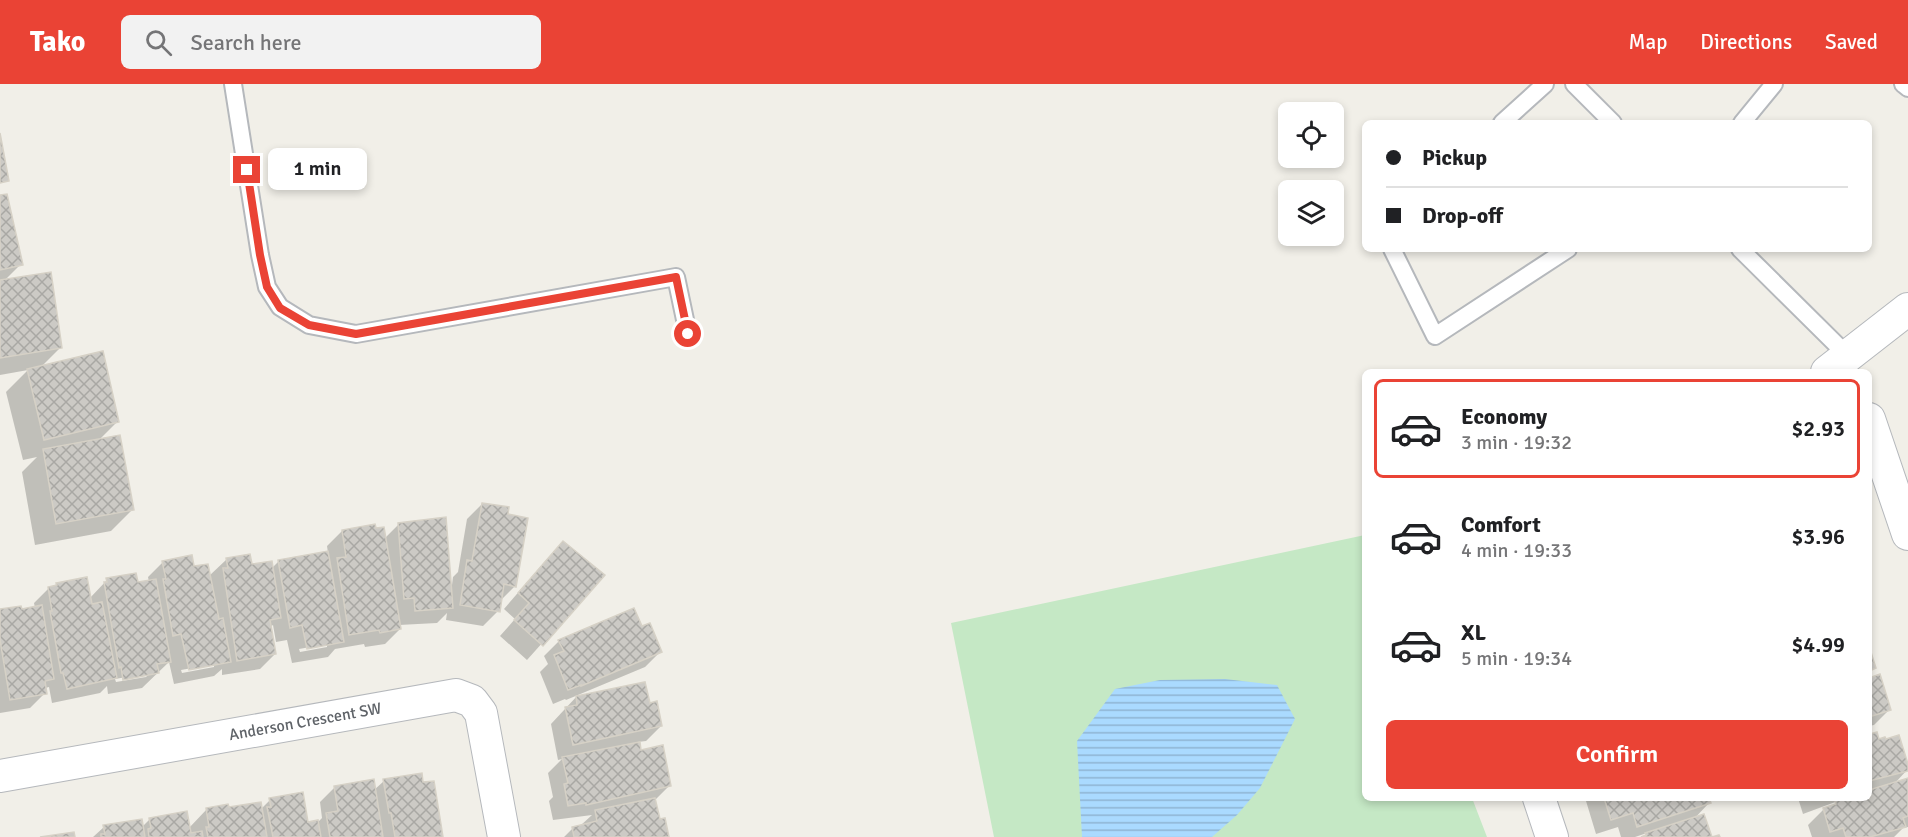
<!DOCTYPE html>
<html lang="en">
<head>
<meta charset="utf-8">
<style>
	body { margin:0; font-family:Signika,sans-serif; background:#f2f2f2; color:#202124; height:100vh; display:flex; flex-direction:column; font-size:22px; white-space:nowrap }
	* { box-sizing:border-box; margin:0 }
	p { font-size:20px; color:#757577 }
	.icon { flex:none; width:33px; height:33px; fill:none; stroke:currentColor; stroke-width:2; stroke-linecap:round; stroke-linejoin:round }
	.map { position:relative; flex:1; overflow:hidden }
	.details { position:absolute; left:1362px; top:285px; width:510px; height:432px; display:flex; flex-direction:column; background:#fff; border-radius:9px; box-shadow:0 3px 9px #0003 }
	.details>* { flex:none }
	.guide { position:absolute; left:1362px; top:36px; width:510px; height:132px; border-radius:9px; box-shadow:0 3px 9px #0003; display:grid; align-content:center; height:132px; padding:0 24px; background:#fff }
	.buttons { position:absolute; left:1278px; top:18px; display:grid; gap:12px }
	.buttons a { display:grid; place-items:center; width:66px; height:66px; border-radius:9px; background:#fff; box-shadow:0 3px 9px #0003; font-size:30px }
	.end { position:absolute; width:27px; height:27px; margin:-14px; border:8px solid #ea4335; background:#fff; box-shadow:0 0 0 3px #fff }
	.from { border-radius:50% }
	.bubble { position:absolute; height:42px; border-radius:9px; background:#fff; box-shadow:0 3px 9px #0003; font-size:20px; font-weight:600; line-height:42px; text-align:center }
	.guide b { display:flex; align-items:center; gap:21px; height:57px; font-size:22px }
	.guide b+b { border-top:2px solid #e0e0e0 }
	.guide i { width:15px; height:15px; background:#202124 }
	ul { padding:10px 0 0; list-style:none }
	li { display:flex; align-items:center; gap:18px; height:99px; margin:0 12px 9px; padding:0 12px; border:3px solid transparent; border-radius:9px }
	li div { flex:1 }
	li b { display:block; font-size:22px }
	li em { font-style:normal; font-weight:600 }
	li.selected { border-color:#ea4335 }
	li>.icon { width:54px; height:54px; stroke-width:1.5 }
	.button { display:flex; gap:12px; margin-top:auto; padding:12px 24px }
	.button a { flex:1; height:69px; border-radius:9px; background:#ea4335; color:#fff; font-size:24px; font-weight:600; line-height:69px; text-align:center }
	header { display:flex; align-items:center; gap:36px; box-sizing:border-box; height:84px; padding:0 30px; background:#ea4335; color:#fff }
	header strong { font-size:28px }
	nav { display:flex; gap:33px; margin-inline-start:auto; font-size:21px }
	.search { width:420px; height:54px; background:#f2f2f2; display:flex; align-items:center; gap:15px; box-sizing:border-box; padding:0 21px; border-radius:9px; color:#757577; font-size:22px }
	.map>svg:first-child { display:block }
	.park { fill:#c5e8c5 }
	.water { fill:url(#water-rules) }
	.shadow { fill:#0003; fill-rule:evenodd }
	.building { fill:url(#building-cross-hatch); stroke:#d6d1c6; stroke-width:1.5 }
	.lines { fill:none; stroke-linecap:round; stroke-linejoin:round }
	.lane-casing { stroke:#b5b8bc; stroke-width:20 }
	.street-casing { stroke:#b5b8bc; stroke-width:34 }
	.lane { stroke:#fff; stroke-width:16 }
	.street { stroke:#fff; stroke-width:32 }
	.route { stroke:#ea4335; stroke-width:8 }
	.labels { text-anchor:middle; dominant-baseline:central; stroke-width:5; stroke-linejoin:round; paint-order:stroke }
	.street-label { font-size:16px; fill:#5f6368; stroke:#fff }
</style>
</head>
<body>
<header>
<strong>Tako</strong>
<div class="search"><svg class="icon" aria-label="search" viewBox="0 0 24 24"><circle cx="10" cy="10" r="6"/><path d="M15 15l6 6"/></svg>Search here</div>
<nav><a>Map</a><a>Directions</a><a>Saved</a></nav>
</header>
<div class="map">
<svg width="1908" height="753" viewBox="0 0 1908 753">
	<defs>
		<pattern id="water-rules" width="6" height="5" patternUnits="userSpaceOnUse" patternTransform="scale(1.5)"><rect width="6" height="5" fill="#aadaff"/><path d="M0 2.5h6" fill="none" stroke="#8eb4d2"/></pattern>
		<pattern id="building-cross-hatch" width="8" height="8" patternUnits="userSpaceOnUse" patternTransform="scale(1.5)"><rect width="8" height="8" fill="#cccac5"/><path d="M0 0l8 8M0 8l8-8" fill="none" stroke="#a9a8a4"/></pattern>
	</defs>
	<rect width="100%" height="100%" fill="#f1efe8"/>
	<polygon class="park" points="1365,451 1365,714 1472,714 1487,753 994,753 951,539"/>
	<polygon class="water" points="1225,595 1277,601 1295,635 1260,704 1237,731 1212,753 1082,753 1077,657 1115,605 1160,596"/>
	<g class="shadow">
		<polygon points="0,113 21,180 4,197 61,263 41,283 118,337 99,356 132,426 111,447 35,461 22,388 37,373 23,376 6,308 28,286 0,291"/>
		<path d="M482,420l33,82 -15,15 -2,10 -15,15 -37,-6 1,-7 -10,10 -38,2 1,4 -15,15 -20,3 -1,-3 -29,5 -7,8 -36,6 -5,-23 -11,2 -3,-17 -3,2 5,27 -15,15 -38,6v-6l-8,7 -40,8 -5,-22 -27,26 -34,6 -1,-8 -7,7 -48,10 -3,-16 -4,1v5l-15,15 -30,5v-102l35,-3 -1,-5 15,-15 8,-4 32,15 18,-19 30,4 12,-2 -1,-5 15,-15 30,6 16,8 18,-17 44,10 8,-8 49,-8 -1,-7 15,-15 43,7 14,-14 53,61 1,-8 5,-5 9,-53zM327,560v3l-27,5 -1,-3zM214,580v3l-32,6 -1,-3zM150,589l-4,4 -30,5 -1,-3z"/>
		<polygon points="548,474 603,491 527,576 500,552 515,535 504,525"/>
		<polygon points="641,544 660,568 645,583 566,616 565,615 553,620 540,588 548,580 544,572 559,557"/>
		<polygon points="1869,596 1889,626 1874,641 1869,642"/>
		<polygon points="578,611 648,621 661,642 646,657 638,658 640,667 669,702 654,717 659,736 668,753 564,753 573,744 580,742 592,731 553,736 549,717 553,713 548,689 562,675 558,676 551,640"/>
		<polygon points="1869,652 1878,657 1908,685 1895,699 1908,695 1908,743 1903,744 1894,753 1812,753 1808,741 1823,726 1831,723 1838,717 1803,730 1798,714 1869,714"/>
		<polygon points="384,697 441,753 93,753 104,743 142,743 150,735 189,744 207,725 261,725 270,716 307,739 319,737 322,734 320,718 335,703 374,706"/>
		<polygon points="1589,714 1708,714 1709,719 1693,736 1710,753 1643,753 1647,749 1635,753 1621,753 1618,743 1596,750 1586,717"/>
	</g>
	<g class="building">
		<polygon points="0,49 9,97 0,99"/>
		<polygon points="7,110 23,181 0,186 0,111"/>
		<polygon points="51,188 62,264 0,274 0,196"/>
		<polygon points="103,267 119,338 44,356 27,285"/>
		<polygon points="120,351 134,426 56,440 43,365"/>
		<polygon points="482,419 509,423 508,430 528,434 516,503 504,500 500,528 460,521 467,476 472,477"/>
		<polygon points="446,433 453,524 415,527 414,514 404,515 398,439"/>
		<polygon points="375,440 376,444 384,443 401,545 380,549 379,546 349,551 337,474 346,473 342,446"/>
		<polygon points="563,457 605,491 543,562 514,536 529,519 518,509"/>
		<polygon points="328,467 344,558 307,565 302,541 290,544 278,476"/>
		<polygon points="250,470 252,480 272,477 281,534 270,536 276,570 237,577 223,484 228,484 226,474"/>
		<polygon points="192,471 194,482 208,480 219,535 223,534 231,578 189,586 181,550 173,552 163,495 166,495 162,477"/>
		<polygon points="136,489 138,498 156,495 171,578 157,580 159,589 123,596 121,583 119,584 104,498 107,498 106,494"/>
		<polygon points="87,493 92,520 102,518 117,594 67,605 63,589 61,589 50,527 52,527 48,503 57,501 56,499"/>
		<polygon points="42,521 54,595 45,597 47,610 10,616 0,556 0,525 21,522 22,525"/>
		<polygon points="634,524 642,542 650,539 662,568 581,602 581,601 568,606 554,571 564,567 558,556"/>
		<polygon points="1869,562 1876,584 1869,587"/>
		<polygon points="1880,590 1891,626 1869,633 1869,594"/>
		<polygon points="645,598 650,619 657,617 662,642 573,661 565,623 577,621 576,612"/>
		<polygon points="1877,648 1879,655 1885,653 1886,655 1899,651 1908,680 1908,687 1869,697 1869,649 1870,650"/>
		<polygon points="640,658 641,666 663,661 671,702 586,721 586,719 568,722 564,700 568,699 562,673"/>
		<polygon points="422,689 423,698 434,697 443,753 395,753 391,729 389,729 383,695"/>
		<polygon points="1908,694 1908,732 1903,734 1906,743 1870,753 1846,753 1843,744 1830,748 1823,724 1836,720 1835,717 1844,714 1869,714 1869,706"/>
		<polygon points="374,695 383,753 330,753 326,729 338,727 334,702"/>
		<polygon points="303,708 308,738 318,736 321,753 273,753 267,723 271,723 269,714"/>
		<polygon points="655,714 660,735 665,734 669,753 574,753 572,743 597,737 595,726"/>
		<polygon points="1604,714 1709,714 1711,719 1637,743 1633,729 1611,736"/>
		<polygon points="261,718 267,753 208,753 206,743 209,743 206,724 228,720 229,723"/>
		<polygon points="187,727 191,749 202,747 203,753 149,753 148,745 151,744 149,734"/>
		<polygon points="1704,730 1712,753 1719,751 1720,753 1641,753 1646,751 1645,749"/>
		<polygon points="142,735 145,753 101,753 101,750 105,750 103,741"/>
		<polygon points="74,748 75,753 40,753"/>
	</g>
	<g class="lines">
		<defs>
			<g id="lane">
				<polyline points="233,0 260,171 267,203 280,223 309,241 356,250 676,193 688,250"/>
				<polyline points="1574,0 1613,39"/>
				<polyline points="1903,0 1908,4"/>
				<polyline points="1502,39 1545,0"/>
				<polyline points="1742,39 1774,0"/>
				<polyline points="1392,165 1435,252 1568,165"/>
				<polyline points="1740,165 1847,271"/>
			</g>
			<g id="street">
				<polyline points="1827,288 1908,225"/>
				<polyline points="1869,335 1908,450"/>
				<path id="s1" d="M0,692l456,-81 16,6 9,12 23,124"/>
				<polyline points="1539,714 1552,753"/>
			</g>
		</defs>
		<use href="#lane" class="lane-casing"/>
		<use href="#street" class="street-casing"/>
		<use href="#lane" class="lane"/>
		<use href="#street" class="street"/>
	</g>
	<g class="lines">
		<polyline class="route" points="247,86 260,171 267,203 280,224 309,241 356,250 676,193 688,250"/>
	</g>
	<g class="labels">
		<g class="street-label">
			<text stroke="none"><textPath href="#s1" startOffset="310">Anderson Crescent SW</textPath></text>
		</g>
	</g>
</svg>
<div class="buttons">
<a><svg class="icon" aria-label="locate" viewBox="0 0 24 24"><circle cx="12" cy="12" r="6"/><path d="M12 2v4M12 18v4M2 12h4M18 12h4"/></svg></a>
<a><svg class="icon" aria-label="layers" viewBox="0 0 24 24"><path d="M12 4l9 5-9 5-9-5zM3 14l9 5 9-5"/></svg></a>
</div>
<i class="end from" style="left:688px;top:250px"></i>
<i class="end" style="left:247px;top:86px"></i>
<div class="bubble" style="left:268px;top:64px;width:99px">1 min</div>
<div class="guide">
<b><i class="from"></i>Pickup</b>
<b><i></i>Drop-off</b>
</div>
<section class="details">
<ul>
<li class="selected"><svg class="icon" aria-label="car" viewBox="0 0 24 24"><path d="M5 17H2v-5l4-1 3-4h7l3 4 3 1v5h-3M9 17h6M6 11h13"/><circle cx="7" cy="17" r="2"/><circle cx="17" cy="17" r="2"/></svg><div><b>Economy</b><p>3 min · 19:32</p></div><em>$2.93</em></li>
<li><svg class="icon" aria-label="car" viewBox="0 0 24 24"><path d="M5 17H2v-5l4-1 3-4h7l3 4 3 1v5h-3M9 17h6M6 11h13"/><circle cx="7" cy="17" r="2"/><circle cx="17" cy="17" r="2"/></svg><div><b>Comfort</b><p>4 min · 19:33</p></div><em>$3.96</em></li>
<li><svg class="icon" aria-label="car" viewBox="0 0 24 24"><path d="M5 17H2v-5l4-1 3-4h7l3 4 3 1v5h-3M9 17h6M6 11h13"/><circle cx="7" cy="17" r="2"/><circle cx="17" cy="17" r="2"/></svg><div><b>XL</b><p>5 min · 19:34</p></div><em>$4.99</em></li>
</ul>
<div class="button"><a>Confirm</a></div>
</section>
</div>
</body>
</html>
